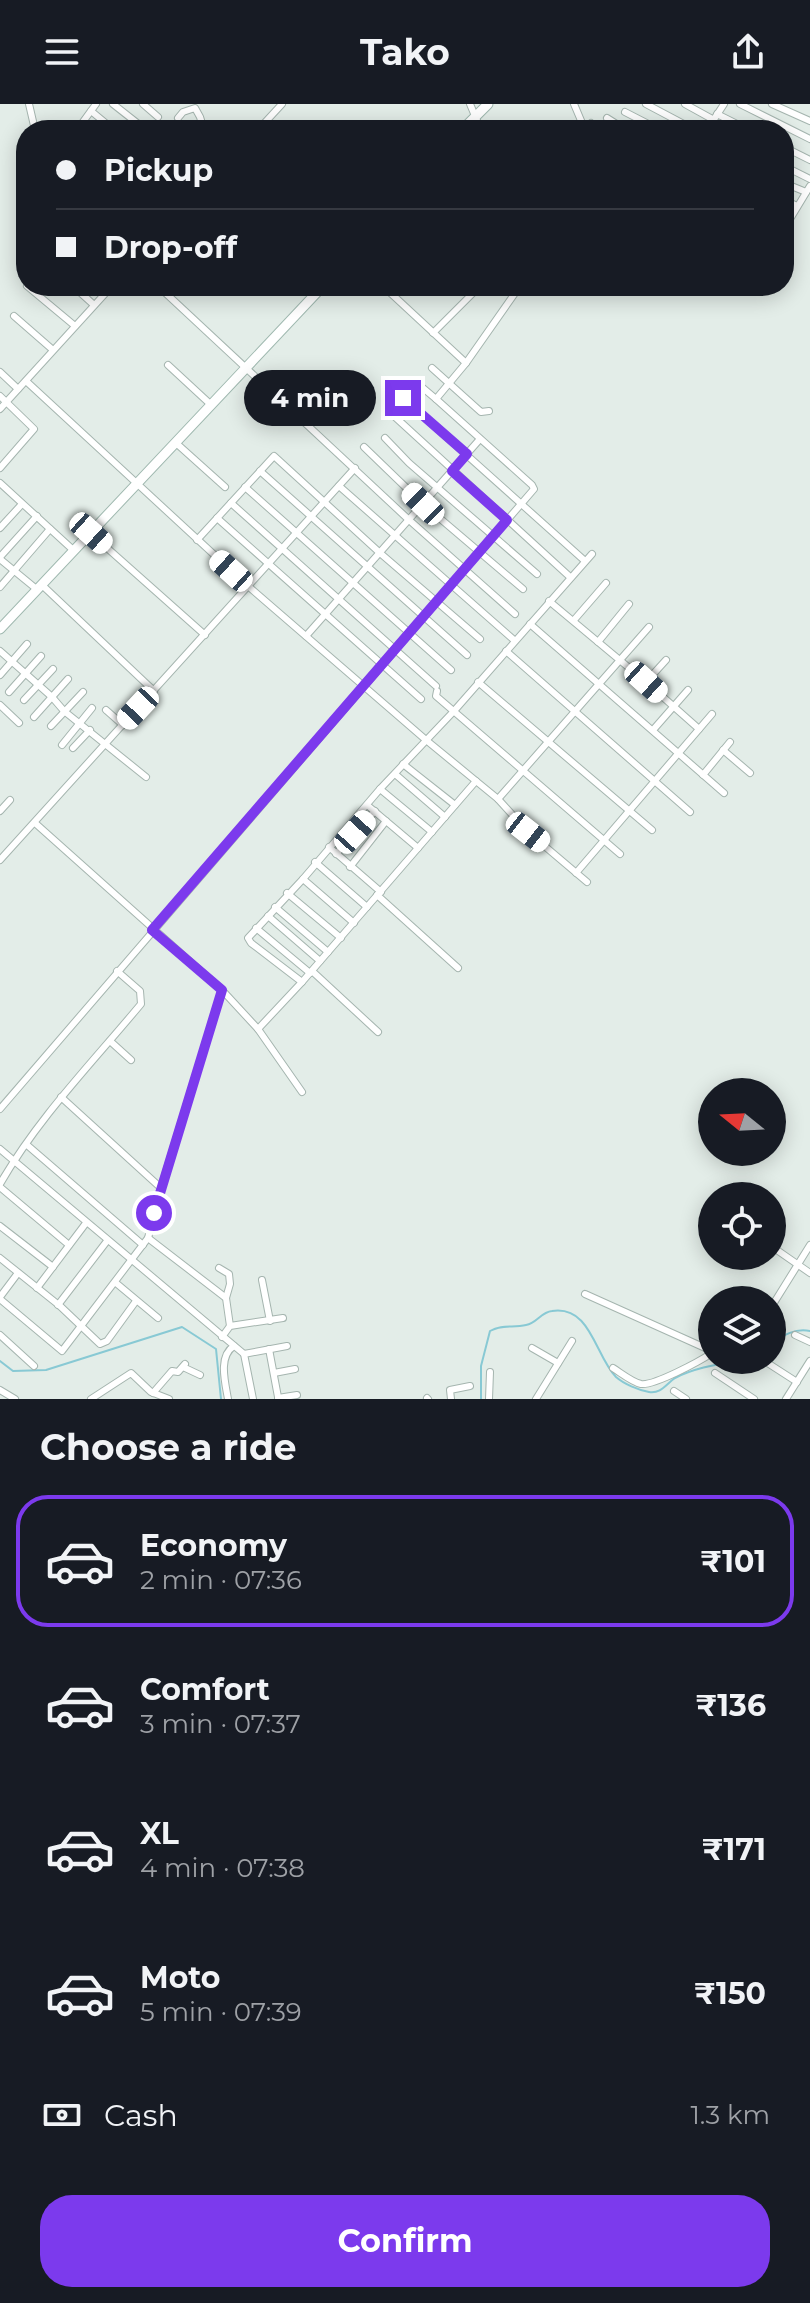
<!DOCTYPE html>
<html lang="en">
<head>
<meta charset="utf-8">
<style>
	body { margin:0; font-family:Montserrat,sans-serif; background:#242831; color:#f1f3f6; height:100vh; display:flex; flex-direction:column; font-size:30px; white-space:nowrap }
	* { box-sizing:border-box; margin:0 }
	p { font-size:26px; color:#9ea1a6 }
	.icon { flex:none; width:44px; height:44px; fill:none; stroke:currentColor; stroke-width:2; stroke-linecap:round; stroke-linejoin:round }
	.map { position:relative; height:1295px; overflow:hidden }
	.drawer { display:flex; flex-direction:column; background:#171b24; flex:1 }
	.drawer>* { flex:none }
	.hud { position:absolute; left:16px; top:16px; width:778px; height:176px; border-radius:32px; box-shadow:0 4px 20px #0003; display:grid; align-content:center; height:176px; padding:0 40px; background:#171b24 }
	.needle { width:52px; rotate:288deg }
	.fabs { position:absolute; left:698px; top:974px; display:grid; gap:16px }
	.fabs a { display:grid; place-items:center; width:88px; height:88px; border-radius:50%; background:#171b24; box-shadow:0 4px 20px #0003; font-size:40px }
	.end { position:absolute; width:36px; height:36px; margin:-18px; border:10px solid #7c3aed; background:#fff; box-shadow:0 0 0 4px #fff }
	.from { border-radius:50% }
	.bubble { position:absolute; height:56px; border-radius:28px; background:#171b24; box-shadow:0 4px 20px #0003; font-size:26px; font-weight:700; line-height:56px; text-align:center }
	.car { position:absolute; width:24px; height:48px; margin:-24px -12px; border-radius:10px; box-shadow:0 0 6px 2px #0007; background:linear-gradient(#fff 24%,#345 0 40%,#fff 0 76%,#345 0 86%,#fff 0) }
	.hud b { display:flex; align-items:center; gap:28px; height:76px; font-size:30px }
	.hud b+b { border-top:2px solid #363941 }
	.hud i { width:20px; height:20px; background:#f1f3f6 }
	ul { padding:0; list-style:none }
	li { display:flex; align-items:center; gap:24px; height:132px; margin:0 16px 12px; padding:0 24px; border:4px solid transparent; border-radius:32px }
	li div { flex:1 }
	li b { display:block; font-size:30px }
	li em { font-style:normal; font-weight:700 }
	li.current { border-color:#7c3aed }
	li>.icon { width:72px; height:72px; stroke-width:1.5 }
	h2 { padding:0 40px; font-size:36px; line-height:96px }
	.pay { display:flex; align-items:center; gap:20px; height:88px; padding:0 40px; font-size:30px }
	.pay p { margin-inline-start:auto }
	.button { display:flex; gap:16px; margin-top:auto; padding:16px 40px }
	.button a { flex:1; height:92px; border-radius:32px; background:#7c3aed; color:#fff; font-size:32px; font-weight:700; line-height:92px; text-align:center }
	header { display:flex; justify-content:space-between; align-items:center; height:104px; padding:0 40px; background:#171b24; font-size:36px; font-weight:700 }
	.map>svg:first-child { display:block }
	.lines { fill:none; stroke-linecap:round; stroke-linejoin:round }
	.stream { stroke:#88c9d4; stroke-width:2 }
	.street-casing { stroke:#a5b5af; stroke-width:8 }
	.secondary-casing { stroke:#a0b9b0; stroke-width:11 }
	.street { stroke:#fff; stroke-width:6 }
	.secondary { stroke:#fff; stroke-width:9 }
	.route { stroke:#7c3aed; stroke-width:10 }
</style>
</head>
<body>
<header><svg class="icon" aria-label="menu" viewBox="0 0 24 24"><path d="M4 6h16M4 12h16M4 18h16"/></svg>Tako<svg class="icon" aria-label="share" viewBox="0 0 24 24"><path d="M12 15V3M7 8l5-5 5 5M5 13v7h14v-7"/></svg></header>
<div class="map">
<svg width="810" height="1295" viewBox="0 0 810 1295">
	<rect width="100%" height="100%" fill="#e3ede8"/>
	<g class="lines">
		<g class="stream">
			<path d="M772,1239c12,-8 23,-15 38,-12"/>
			<polyline points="0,1257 13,1267 46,1266 182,1223 216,1245 221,1295"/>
			<path d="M481,1295v-33l9,-35c12,-7 23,-3 36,-6 11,-2 15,-13 26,-14 39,-6 43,45 64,66 8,7 22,13 33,15 12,2 17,-8 26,-14 19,-10 44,-14 65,-18"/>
		</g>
		<defs>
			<g id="street">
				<polyline points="29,0 35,26"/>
				<polyline points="113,0 146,26"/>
				<polyline points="143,0 158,13"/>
				<polyline points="470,0 481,26"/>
				<polyline points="574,0 585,26"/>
				<polyline points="646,0 695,26"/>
				<polyline points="685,0 714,16"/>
				<polyline points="740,0 810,35"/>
				<polyline points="772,0 810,17"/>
				<polyline points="91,7 114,26"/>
				<polyline points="625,8 660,26"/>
				<polyline points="717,10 749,26"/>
				<polyline points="178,14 183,8 195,4 200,13 204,26"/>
				<polyline points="607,14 626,26"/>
				<polyline points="591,19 598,26"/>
				<polyline points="77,26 96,0"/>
				<polyline points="258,26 282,0"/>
				<polyline points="543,26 582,21"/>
				<polyline points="707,26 724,0"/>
				<polyline points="784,43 810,56"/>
				<polyline points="784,62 810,75"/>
				<polyline points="784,79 806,88"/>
				<polyline points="784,96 797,102"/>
				<polyline points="784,125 810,82"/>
				<polyline points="21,136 26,140"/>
				<polyline points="27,182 75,222"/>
				<polyline points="73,182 94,201"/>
				<polyline points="158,182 408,415 515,510"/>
				<polyline points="383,182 466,259"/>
				<polyline points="14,212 53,246"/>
				<polyline points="433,229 480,182"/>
				<polyline points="168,261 208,298"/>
				<polyline points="432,264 481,308 489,307"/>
				<polyline points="0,268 18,285"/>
				<polyline points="26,277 248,482 426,636 476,677 498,695 528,728 587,778"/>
				<polyline points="417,279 436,295"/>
				<polyline points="0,292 34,325 0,364"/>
				<polyline points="403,294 585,457"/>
				<polyline points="0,305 112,182"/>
				<polyline points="394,312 570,473"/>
				<polyline points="385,334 409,359 537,470"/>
				<polyline points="176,339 225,383"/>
				<polyline points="364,343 423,400 523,485"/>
				<polyline points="260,367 467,551"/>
				<polyline points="0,379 71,444"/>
				<polyline points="339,382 514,536"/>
				<polyline points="245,383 451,566"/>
				<polyline points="231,399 436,582"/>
				<polyline points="217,414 421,595"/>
				<polyline points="0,424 22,400"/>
				<polyline points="88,427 205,531"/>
				<polyline points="197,436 274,352 380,449 480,535"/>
				<polyline points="0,453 37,412"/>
				<polyline points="0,455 34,483"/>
				<polyline points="42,481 154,587"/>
				<polyline points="0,483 50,425"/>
				<polyline points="549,497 646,578 699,625"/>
				<polyline points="574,516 606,479"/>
				<polyline points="530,520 724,689"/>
				<polyline points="306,532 480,335"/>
				<polyline points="598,538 629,500"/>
				<polyline points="0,547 52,593 64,607 146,673"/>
				<polyline points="506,547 690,708"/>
				<polyline points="0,571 27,540"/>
				<polyline points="478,578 652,726"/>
				<polyline points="646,578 666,556"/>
				<polyline points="437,587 436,592 620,750"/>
				<polyline points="9,588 41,552"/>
				<polyline points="24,596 53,565"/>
				<polyline points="0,601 19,619"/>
				<polyline points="106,606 123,621"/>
				<polyline points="34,613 68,575"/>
				<polyline points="51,622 83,588"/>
				<polyline points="653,626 688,586"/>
				<polyline points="62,641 92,604"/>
				<polyline points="73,644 90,626"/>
				<polyline points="723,646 750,669"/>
				<polyline points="403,660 455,701"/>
				<polyline points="395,670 445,713"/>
				<polyline points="703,671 730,638"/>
				<polyline points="380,685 432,728"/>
				<polyline points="498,695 649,523"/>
				<polyline points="367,701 418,744"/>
				<polyline points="0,707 10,696"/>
				<polyline points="35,719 222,886 258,925 302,988"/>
				<polyline points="329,743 381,788"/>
				<polyline points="336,750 375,707"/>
				<polyline points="0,756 355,364"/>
				<polyline points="315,758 367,803"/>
				<polyline points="350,763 386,717"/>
				<polyline points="576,769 712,610"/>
				<polyline points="303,775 354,819"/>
				<polyline points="287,789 341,834"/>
				<polyline points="377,791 458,864"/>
				<polyline points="275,803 328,848"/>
				<polyline points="268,812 320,857"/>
				<polyline points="256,824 310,869"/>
				<polyline points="312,867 378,928"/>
				<polyline points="302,878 251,839 248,834 303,775 380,685 454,607 592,450"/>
				<polyline points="258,925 302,878 476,677"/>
				<polyline points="110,937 131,956"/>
				<polyline points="61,993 161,1084"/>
				<polyline points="0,1005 534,385 532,381 436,295 466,259 520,182"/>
				<polyline points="27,1041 143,1141"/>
				<polyline points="0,1045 244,1250"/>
				<path d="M0,1080c38,-66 92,-121 141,-180l-1,-13 -23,-20"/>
				<polyline points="0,1083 69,1141"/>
				<polyline points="0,1122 53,1163"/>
				<polyline points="148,1134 226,1194 230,1222"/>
				<polyline points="774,1144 810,1169"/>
				<polyline points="0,1154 60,1202 100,1240 107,1237 136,1197"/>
				<polyline points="219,1164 229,1170 230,1180 226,1194"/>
				<polyline points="262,1176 270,1217"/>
				<polyline points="116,1179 158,1214"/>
				<polyline points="37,1184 86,1119"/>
				<polyline points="585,1190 712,1247"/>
				<polyline points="0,1193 18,1169"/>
				<polyline points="0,1195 62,1247 148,1134 161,1084 222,886"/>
				<polyline points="58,1201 107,1137"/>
				<polyline points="772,1202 810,1141"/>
				<polyline points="0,1231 34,1262"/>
				<polyline points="795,1231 810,1238"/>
				<polyline points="222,1233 230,1222 283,1214"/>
				<polyline points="532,1244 558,1259"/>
				<polyline points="269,1245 278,1293"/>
				<polyline points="766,1258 797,1278"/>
				<polyline points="183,1263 200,1271"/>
				<path d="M613,1264c8,5 19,14 28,16 13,2 59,-23 71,-31"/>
				<polyline points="274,1269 295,1265"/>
				<polyline points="715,1269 754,1295"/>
				<polyline points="0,1286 15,1295"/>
				<polyline points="674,1287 686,1295"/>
				<polyline points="153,1289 172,1267 178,1268 185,1260"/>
				<polyline points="278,1294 297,1291"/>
				<polyline points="427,1294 428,1295"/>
				<polyline points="91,1295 131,1269 151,1288 169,1295"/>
				<path d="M228,1295c-3,-17 -10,-43 6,-53"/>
				<polyline points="253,1295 244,1250 287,1242"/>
				<polyline points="451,1295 450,1286 470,1282"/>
				<polyline points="489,1295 490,1268"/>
				<polyline points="536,1295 572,1237"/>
				<polyline points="786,1295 810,1257"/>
			</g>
			<g id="secondary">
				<polyline points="462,26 488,0"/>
				<polyline points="0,525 323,182"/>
			</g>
		</defs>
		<use href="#street" class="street-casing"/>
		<use href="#secondary" class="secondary-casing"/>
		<use href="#street" class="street"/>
		<use href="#secondary" class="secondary"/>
	</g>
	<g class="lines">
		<polyline class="route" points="154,1109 222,886 152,826 507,416 452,367 467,350 403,294"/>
	</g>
</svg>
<div class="fabs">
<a><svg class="needle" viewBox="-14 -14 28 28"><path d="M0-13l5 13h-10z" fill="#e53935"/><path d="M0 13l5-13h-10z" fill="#9ea1a6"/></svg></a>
<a><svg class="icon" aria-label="locate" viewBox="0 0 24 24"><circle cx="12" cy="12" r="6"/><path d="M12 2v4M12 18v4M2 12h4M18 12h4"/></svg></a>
<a><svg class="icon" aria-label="layers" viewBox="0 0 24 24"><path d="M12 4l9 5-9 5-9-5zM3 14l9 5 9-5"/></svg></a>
</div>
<i class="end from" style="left:154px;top:1109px"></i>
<i class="end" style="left:403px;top:294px"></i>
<div class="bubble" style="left:244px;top:266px;width:132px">4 min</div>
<i class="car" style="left:423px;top:400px;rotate:314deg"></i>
<i class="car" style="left:91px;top:429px;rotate:132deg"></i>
<i class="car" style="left:231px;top:467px;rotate:312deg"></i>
<i class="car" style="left:646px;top:578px;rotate:132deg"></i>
<i class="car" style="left:138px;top:604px;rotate:223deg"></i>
<i class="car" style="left:355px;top:728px;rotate:42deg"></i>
<i class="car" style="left:528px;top:728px;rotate:128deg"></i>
<div class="hud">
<b><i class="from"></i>Pickup</b>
<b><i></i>Drop-off</b>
</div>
</div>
<section class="drawer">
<h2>Choose a ride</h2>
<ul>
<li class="current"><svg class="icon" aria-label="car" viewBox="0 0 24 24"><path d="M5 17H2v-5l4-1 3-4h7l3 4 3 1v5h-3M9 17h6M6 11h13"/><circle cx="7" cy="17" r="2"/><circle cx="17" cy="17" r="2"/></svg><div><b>Economy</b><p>2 min · 07:36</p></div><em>₹101</em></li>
<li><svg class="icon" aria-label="car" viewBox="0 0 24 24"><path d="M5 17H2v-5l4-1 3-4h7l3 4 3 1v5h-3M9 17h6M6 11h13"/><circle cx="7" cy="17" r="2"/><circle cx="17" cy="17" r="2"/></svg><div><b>Comfort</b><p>3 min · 07:37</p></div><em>₹136</em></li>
<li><svg class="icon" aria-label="car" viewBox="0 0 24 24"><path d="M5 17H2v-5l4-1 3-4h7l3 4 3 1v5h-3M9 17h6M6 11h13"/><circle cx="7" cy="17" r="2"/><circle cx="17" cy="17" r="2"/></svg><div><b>XL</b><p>4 min · 07:38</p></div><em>₹171</em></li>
<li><svg class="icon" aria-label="car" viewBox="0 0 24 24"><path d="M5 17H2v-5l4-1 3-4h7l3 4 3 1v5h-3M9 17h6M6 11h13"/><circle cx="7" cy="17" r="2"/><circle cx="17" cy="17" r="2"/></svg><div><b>Moto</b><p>5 min · 07:39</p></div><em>₹150</em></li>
</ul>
<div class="pay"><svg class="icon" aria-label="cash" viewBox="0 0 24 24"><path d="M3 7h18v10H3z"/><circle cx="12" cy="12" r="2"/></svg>Cash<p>1.3 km</p></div>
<div class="button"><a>Confirm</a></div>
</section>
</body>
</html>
